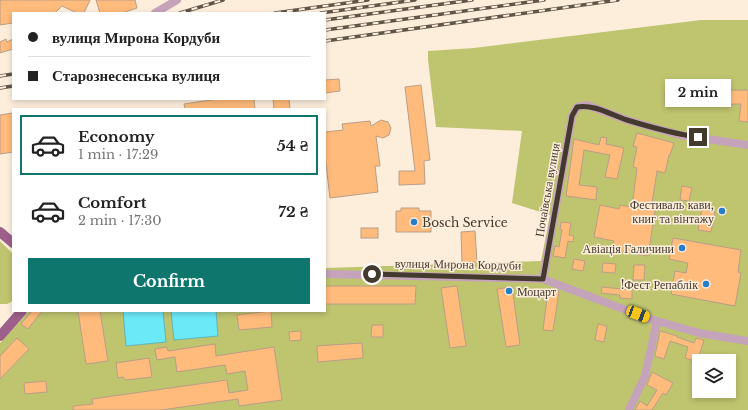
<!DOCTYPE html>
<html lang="en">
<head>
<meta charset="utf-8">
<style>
	body { margin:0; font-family:"Libre Baskerville",serif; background:#f6f6f6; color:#222; height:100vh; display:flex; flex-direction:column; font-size:15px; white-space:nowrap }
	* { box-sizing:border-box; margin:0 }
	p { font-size:13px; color:#767676 }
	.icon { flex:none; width:22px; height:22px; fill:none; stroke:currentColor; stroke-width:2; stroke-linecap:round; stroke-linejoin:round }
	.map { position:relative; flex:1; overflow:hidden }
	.drawer { position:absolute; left:12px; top:108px; width:314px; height:204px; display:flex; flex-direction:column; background:#fff; border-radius:0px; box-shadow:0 2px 6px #0003 }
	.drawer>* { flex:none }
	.guide { position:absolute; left:12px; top:12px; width:314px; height:88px; border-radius:0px; box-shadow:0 2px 6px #0003; display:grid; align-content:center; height:88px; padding:0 16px; background:#fff }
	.buttons { position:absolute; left:692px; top:354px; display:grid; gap:8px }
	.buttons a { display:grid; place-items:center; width:44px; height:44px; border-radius:0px; background:#fff; box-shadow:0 2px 6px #0003; font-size:20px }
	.end { position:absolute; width:18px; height:18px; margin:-9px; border:5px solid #43392d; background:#fff; box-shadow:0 0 0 2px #fff }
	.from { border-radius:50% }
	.bubble { position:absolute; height:28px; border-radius:0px; background:#fff; box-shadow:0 2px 6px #0003; font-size:13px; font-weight:700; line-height:28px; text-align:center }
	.car { position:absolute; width:12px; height:24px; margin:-12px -6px; border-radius:5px; box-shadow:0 0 3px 1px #0007; background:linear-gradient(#f5c518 24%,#345 0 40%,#f5c518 0 76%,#345 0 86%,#f5c518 0) }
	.guide b { display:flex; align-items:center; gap:14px; height:38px; font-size:15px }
	.guide b+b { border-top:1px solid #e0e0e0 }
	.guide i { width:10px; height:10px; background:#222 }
	ul { padding:7px 0 0; list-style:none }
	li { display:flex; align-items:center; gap:12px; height:60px; margin:0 8px 6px; padding:0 8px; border:2px solid transparent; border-radius:0px }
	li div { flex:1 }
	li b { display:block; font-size:15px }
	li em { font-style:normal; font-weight:700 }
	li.current { border-color:#0f766e }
	li>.icon { width:36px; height:36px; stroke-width:1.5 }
	.cta { display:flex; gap:8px; margin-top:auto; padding:8px 16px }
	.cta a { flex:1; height:46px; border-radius:0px; background:#0f766e; color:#fff; font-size:16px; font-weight:700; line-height:46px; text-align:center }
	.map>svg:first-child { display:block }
	.green { fill:#bfc46f; fill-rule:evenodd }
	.water { fill:#6ce9f7; stroke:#60b4ba }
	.building { fill:#ffbb7b; stroke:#ba9e86 }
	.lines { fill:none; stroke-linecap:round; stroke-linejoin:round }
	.minor { stroke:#c5a3ba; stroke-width:8 }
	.major { stroke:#9c608b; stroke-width:10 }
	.rail-casing { stroke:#605548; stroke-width:3.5 }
	.rail { stroke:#fdeedc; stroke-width:2; stroke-dasharray:6; stroke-linecap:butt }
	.route { stroke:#43392d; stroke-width:5 }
	.poi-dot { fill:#267dcb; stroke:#fdeedc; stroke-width:1.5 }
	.labels { text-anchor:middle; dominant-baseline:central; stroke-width:3; stroke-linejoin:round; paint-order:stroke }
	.street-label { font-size:12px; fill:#43392d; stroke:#fdeedc }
	.poi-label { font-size:12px; fill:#43392d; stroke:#fdeedc; text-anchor:end }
</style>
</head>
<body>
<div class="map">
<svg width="748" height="410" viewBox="0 0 748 410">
	<rect width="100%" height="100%" fill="#fdeedc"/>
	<g class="green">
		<path d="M701,20h47v390h-748v-67l29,-32h296v-43l216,-7 9,-46 -38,-12 10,-72 -86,-4 -8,-67v-9l46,-3zM699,361h30v30h-30z"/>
		<polygon points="0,241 13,254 13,301 7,304 0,304"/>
	</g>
	<g class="water">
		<polygon points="123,311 163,311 166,342 126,346"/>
		<polygon points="171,311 216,311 218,336 174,340"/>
	</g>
	<g class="building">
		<polygon points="0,0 90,0 84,13 77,13 62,6 55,13 13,13 13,23 0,25"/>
		<polygon points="96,0 135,0 137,8 122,13 100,13"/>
		<polygon points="6,39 7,42 13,39 13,49 0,53 0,42"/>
		<polygon points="339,79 340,91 325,93 325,80"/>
		<polygon points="421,85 430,160 424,161 425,184 399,185 399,171 415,171 405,87"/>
		<polygon points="748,90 748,122 739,121 741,104 665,105 665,91"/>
		<polygon points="217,99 254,99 255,109 185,109 184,104"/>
		<polygon points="273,99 289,99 290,109 274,109"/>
		<polygon points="13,113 13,152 0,154 0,115"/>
		<polygon points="381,120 388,122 391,128 389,135 383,138 376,136 380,166 375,166 378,192 330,198 325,156 325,132 343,130 342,124 370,121 371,126"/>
		<polygon points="637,133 674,143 670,155 669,155 665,173 657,171 651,210 655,211 648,256 612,250 614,241 594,237 600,205 619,209 620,205 632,207 637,168 633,167 637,147 633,146"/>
		<polygon points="601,137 607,138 606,144 624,148 617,179 605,177 610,155 584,150 579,185 597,187 596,200 566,196 574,139 599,145"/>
		<polygon points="682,186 692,188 689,201 680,200"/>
		<polygon points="401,208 419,208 419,211 431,211 431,232 396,232 396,211 401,211"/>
		<polygon points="702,209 715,212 711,232 698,230"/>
		<polygon points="561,222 571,223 569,235 574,236 573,242 568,241 565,258 553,256 555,246 559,247 562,230 560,230"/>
		<rect x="361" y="228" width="17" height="10"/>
		<polygon points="475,231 477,262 462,263 461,232"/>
		<polygon points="673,238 741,250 738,272 741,273 735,306 671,294 675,271 686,273 688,263 669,259"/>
		<polygon points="574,259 585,261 583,271 572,269"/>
		<polygon points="603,263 616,264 615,273 602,272"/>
		<polygon points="634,265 645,265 644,280 633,280"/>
		<polygon points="325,286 416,286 415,304 325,304"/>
		<polygon points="457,286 466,346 450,348 441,288"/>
		<polygon points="512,287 520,345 506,347 497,289"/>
		<polygon points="602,287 632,290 632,299 620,298 620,295 601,293"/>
		<polygon points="548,290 559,291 553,331 543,330"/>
		<polygon points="32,311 42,311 28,329 21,324"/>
		<polygon points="78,311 100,311 108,361 86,364"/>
		<polygon points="271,311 272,327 239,330 237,315"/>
		<polygon points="598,324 607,326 604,342 595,340"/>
		<polygon points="372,325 383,325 383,337 371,337"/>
		<polygon points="301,331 301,340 290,341 289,332"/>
		<polygon points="660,331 677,336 677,337 694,343 696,338 704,340 697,362 685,358 688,347 670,341 664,359 655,356"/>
		<polygon points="17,338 29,349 0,379 0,356"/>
		<polygon points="362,343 363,358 318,362 317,346"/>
		<polygon points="215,344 216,356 274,347 282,400 239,406 238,399 161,410 73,410 73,406 93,404 92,399 227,380 229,393 248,390 245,371 227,374 225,365 177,372 175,357 157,360 155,349 167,347 168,351"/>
		<polygon points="149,358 152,377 126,380 123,377 118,378 116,363"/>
		<polygon points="652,372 673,383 666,395 663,393 652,410 635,410 640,401 647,406 657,390 647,385"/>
		<polygon points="46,381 47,392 25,394 24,383"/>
	</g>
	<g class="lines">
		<g class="minor">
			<polyline points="155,13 177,0"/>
			<polyline points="325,274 543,279 650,319 699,333 748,341"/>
			<polyline points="543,279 572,116 577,107 587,105 627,120 680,135 748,145"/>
			<polyline points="629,410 645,376 657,321"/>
		</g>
		<g class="major">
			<polyline points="0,232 13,243"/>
			<polyline points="0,336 22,311"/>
		</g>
		<defs>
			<g id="rail">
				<polyline points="180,13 223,0"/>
				<polyline points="275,13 368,0"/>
				<polyline points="321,13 415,0"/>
				<polyline points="325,20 472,0"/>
				<polyline points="325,30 544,0"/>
				<polyline points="325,41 618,0"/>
				<polyline points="0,76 13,74"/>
				<polyline points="0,88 13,86"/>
			</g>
		</defs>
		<use href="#rail" class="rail-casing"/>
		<use href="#rail" class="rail"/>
	</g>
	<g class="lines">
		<path class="route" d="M372,274l171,5 29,-163 5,-9c18,-3 34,8 50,13 23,7 47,14 71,17"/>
	</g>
	<g class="poi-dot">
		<circle cx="722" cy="211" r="4"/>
		<circle cx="414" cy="222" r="4"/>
		<circle cx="682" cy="248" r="4"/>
		<circle cx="706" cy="284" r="4"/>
		<circle cx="509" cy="291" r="4"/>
	</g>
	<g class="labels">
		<g class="street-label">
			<text transform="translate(547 190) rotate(-80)">Почаївська вулиця</text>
			<text transform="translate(458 264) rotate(1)">вулиця Мирона Кордуби</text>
		</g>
		<g class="poi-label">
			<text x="714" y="204">Фестиваль кави,<tspan x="714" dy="14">книг та вінтажу</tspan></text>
			<text x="422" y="222" text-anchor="start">Bosch Service</text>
			<text x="674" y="248">Авіація Галичини</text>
			<text x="698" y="284">!Фест Репаблік</text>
			<text x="517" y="291" text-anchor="start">Моцарт</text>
		</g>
	</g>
</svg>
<div class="buttons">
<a><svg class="icon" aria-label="layers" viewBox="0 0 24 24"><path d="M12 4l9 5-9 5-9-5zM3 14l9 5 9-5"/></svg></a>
</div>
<i class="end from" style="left:372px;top:274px"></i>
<i class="end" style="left:698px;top:137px"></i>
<div class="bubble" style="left:665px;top:79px;width:66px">2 min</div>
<i class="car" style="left:638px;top:314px;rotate:111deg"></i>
<div class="guide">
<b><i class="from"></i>вулиця Мирона Кордуби</b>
<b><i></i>Старознесенська вулиця</b>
</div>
<section class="drawer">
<ul>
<li class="current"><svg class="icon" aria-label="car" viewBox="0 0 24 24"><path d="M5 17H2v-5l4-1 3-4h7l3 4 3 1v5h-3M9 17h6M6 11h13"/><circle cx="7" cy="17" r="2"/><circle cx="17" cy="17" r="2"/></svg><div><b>Economy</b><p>1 min · 17:29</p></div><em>54 ₴</em></li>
<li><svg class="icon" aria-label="car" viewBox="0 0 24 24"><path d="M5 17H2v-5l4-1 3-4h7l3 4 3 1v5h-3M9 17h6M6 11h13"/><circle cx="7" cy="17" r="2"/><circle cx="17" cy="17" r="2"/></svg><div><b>Comfort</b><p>2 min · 17:30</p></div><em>72 ₴</em></li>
</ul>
<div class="cta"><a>Confirm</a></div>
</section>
</div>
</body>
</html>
